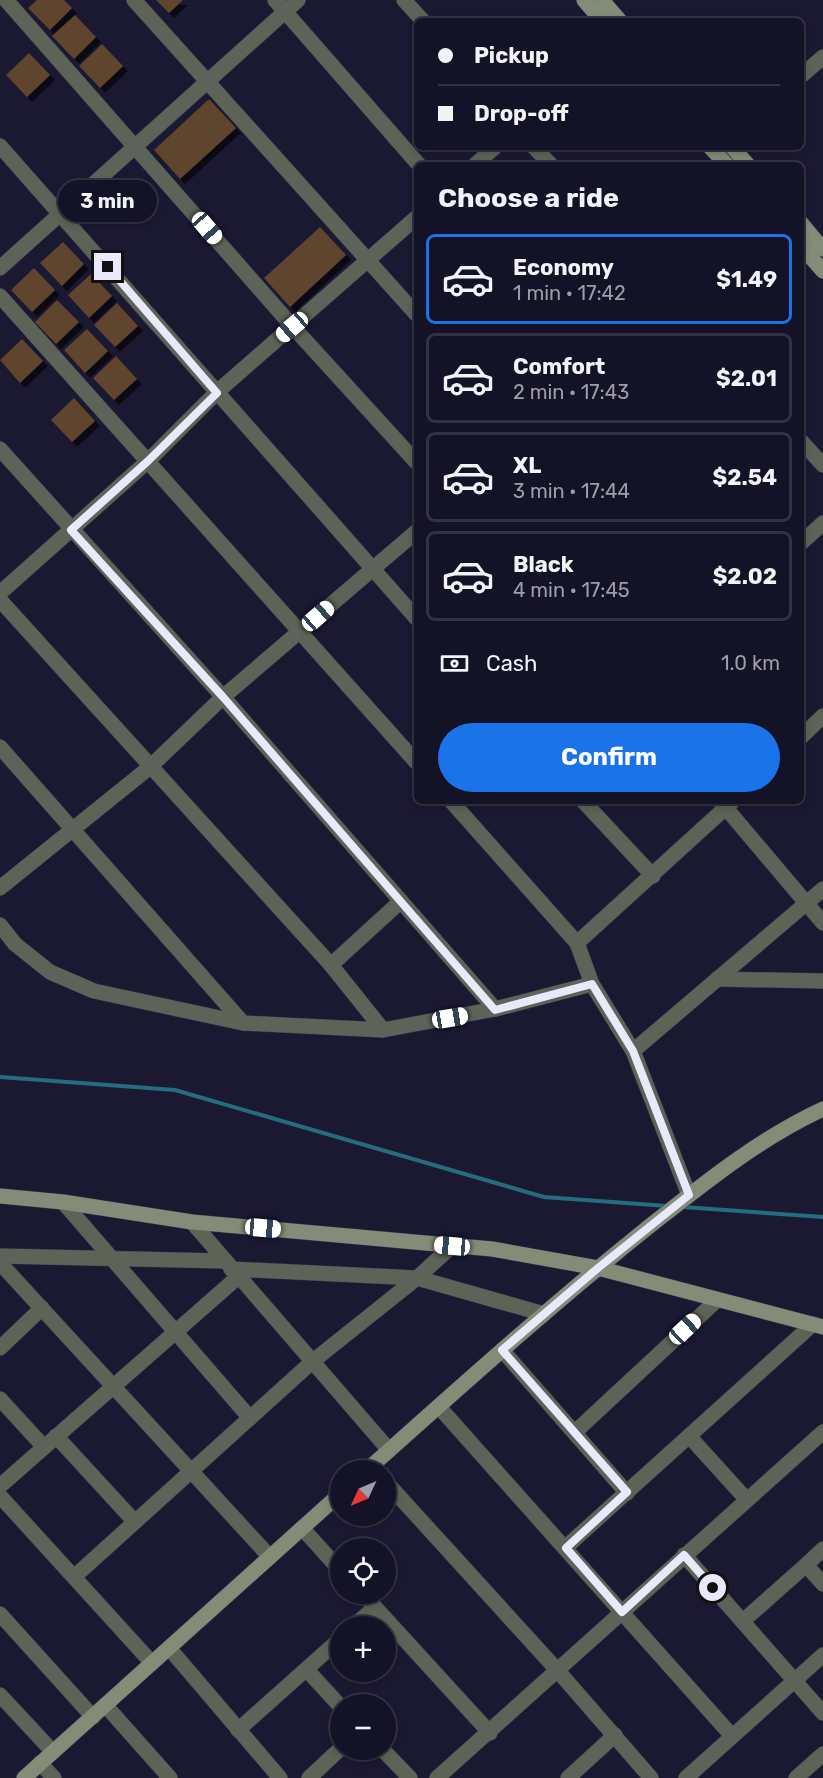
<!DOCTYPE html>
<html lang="en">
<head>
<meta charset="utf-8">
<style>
	body { margin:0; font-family:Rubik,sans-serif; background:#1d1b2e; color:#f1f3f6; height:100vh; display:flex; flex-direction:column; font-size:22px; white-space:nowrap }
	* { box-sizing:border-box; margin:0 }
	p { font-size:20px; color:#9d9ea7 }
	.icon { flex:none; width:33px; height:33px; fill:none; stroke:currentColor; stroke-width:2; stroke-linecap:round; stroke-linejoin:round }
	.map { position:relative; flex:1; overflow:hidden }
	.sheet { position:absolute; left:414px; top:162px; width:390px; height:642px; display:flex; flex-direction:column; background:#141226; border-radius:9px; box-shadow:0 3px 9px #0003,0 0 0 2px #333243 }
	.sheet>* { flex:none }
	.guide { position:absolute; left:414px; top:18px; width:390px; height:132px; border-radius:9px; box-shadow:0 3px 9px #0003,0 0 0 2px #333243; display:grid; align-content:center; height:132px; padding:0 24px; background:#141226 }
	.needle { width:39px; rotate:226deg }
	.fabs { position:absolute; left:330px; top:1460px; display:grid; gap:12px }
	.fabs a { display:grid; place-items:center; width:66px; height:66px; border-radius:50%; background:#141226; box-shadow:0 3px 9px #0003,0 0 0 2px #333243; font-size:30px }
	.end { position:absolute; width:27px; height:27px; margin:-14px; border:8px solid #e9e9fb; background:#111; box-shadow:0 0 0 3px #111 }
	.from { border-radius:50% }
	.bubble { position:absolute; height:42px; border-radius:21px; background:#141226; box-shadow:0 3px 9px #0003,0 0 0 2px #333243; font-size:20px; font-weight:700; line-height:42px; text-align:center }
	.car { position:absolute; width:18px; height:36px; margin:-18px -9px; border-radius:8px; box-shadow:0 0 4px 2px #0007; background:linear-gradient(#fff 24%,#345 0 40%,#fff 0 76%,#345 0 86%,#fff 0) }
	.guide b { display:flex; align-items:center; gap:21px; height:57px; font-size:22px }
	.guide b+b { border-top:2px solid #333243 }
	.guide i { width:15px; height:15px; background:#f1f3f6 }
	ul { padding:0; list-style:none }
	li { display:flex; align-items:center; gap:18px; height:90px; margin:0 12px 9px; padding:0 12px; border:3px solid #333243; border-radius:9px }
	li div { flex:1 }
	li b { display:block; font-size:22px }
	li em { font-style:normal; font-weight:700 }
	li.active { border-color:#1a73e8 }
	li>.icon { width:54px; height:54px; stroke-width:1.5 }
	h2 { padding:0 24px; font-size:27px; line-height:72px }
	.pay { display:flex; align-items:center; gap:15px; height:66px; padding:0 24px; font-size:22px }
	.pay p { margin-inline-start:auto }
	.action { display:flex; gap:12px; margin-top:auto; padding:12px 24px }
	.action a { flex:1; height:69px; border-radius:36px; background:#1a73e8; color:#fff; font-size:24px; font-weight:700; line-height:69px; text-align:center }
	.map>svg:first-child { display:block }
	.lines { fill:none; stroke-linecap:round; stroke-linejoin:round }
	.stream { stroke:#236d7c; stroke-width:4 }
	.building { fill:#5e442f; filter:url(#shadow) }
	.street-casing { stroke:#38354e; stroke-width:16 }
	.secondary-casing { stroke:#38354e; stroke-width:16 }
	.street { stroke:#5d6356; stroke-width:15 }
	.secondary { stroke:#828c77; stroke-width:15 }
	.route { stroke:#e9e9fb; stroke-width:8 }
</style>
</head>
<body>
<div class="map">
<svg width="823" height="1778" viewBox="0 0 823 1778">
	<defs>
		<filter id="shadow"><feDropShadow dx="5" dy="5" stdDeviation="0" flood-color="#0009"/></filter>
	</defs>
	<rect width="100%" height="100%" fill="#1b1832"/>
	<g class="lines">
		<g class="stream">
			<polyline points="0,1077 175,1090 544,1197 667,1206"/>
			<polyline points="683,1207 823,1217"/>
		</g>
	</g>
	<g class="building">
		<polygon points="37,0 64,0 72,8 50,30 28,8"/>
		<polygon points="156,0 183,0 169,13"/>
		<polygon points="75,15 96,37 74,59 52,36"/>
		<polygon points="102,44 123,66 100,88 79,66"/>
		<polygon points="29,53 50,75 27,97 6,75"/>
		<polygon points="209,99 236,128 180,179 154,150"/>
		<polygon points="320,227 346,255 290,307 264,278"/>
		<polygon points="63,242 84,264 62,286 40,263"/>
		<polygon points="34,268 55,290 32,312 11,290"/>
		<polygon points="91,274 112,296 89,318 68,295"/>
		<polygon points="57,300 79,322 56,344 35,322"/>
		<polygon points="117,303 138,326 115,347 94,325"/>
		<polygon points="87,329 108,351 85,373 64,350"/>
		<polygon points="22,339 43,361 20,383 0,360"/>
		<polygon points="116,356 137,379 114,400 93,378"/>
		<polygon points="74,398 95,421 72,442 51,420"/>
	</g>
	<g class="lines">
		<defs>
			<g id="street">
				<polyline points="6,0 293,327 417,463"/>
				<polyline points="134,0 417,315"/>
				<polyline points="275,0 419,165"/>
				<polyline points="404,0 423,21"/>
				<polyline points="801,76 823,57"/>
				<polyline points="0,146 417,619"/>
				<polyline points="534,147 551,165"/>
				<polyline points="475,165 495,147"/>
				<polyline points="0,268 298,0"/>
				<polyline points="0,296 417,763"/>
				<polyline points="801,441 823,465"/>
				<polyline points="0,449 223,697 495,1009"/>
				<polyline points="801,543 823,523"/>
				<polyline points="0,593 148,461 217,392 417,217"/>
				<polyline points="0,600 331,965 383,1030"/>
				<polyline points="801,737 823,716"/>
				<polyline points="0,747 243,1023"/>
				<polyline points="451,801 577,943 592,984 633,1051 689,1195"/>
				<polyline points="583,801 653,876"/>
				<polyline points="720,801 823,923"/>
				<polyline points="0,888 150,767 223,697 417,531"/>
				<polyline points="0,925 15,944 50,972 94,991 243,1023 383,1030 495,1009 592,984"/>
				<polyline points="577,943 733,801"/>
				<polyline points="331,965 401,901"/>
				<polyline points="717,979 823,981"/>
				<polyline points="633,1051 823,889"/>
				<polyline points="63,1202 250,1418"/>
				<polyline points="192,1222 389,1450"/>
				<polyline points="0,1256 224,1261"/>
				<polyline points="0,1263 270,1557"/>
				<polyline points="231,1269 417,1278 544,1314"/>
				<polyline points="0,1348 42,1308"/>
				<polyline points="502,1350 627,1493"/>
				<polyline points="0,1399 44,1447"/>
				<polyline points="439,1407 732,1736"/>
				<polyline points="575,1432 717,1300"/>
				<polyline points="56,1436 135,1522"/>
				<polyline points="689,1436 747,1500"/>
				<polyline points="386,1482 558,1671 651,1778"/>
				<polyline points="0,1486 238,1277"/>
				<polyline points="0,1496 152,1663"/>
				<polyline points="302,1528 340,1570"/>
				<polyline points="566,1547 813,1324"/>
				<polyline points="823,1549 806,1565 823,1584"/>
				<polyline points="684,1555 823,1713"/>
				<polyline points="74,1577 313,1361 417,1278 452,1246"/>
				<polyline points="362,1593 490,1733"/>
				<polyline points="0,1614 93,1717"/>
				<polyline points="743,1621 806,1565"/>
				<polyline points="354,1626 375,1607"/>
				<polyline points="169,1648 280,1778"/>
				<polyline points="307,1670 340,1706"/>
				<polyline points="0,1695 53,1752"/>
				<polyline points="106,1706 170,1778"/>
				<polyline points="238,1730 340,1639"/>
				<polyline points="382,1749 410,1778"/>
				<polyline points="40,1763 54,1778"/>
				<polyline points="309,1778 340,1749"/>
				<polyline points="437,1778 823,1432"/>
				<polyline points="568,1778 615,1735"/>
				<polyline points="686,1778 823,1655"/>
				<polyline points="796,1778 823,1754"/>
			</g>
			<g id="secondary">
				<polyline points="584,0 602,21"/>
				<polyline points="602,0 620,21"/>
				<polyline points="710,147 727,165"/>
				<polyline points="732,147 748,165"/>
				<polyline points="801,223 823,249"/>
				<polyline points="801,246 823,271"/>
				<polyline points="0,1196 63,1202 192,1222 492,1249 598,1268 823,1327"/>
				<path d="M367,1470c92,-82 183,-164 279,-241 56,-44 112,-90 177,-120"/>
				<polyline points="24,1778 340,1494"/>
			</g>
		</defs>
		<use href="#street" class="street-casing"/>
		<use href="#secondary" class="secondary-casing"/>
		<use href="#street" class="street"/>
		<use href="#secondary" class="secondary"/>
	</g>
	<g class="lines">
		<polyline class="route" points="108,267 217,393 148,461 71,530 223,697 495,1010 592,984 633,1051 689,1195 598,1268 502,1350 627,1492 566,1548 622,1612 684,1555 713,1588"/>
	</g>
</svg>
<div class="fabs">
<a><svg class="needle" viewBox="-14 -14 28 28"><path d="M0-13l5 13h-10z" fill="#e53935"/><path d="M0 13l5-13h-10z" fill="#9d9ea7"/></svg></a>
<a><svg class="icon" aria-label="locate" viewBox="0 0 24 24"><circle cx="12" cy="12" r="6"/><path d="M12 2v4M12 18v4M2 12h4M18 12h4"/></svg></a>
<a>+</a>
<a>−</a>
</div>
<i class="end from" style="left:713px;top:1588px"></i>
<i class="end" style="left:108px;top:267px"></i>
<div class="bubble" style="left:58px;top:180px;width:99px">3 min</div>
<i class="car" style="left:207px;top:228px;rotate:139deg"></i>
<i class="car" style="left:292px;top:327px;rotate:229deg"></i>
<i class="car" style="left:318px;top:616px;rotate:49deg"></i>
<i class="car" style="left:450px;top:1018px;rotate:80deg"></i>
<i class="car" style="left:263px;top:1228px;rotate:95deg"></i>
<i class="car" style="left:452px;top:1246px;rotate:275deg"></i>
<i class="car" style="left:685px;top:1329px;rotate:47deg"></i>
<div class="guide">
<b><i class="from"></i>Pickup</b>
<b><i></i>Drop-off</b>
</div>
<section class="sheet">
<h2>Choose a ride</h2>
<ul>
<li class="active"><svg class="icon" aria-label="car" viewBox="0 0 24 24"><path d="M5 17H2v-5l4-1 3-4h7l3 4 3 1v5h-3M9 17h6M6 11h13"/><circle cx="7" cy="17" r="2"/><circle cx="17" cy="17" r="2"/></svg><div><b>Economy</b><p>1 min · 17:42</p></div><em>$1.49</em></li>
<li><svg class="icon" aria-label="car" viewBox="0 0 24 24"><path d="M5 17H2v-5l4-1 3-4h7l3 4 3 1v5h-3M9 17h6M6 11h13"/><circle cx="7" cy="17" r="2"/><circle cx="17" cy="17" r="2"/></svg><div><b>Comfort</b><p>2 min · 17:43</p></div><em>$2.01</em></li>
<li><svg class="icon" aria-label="car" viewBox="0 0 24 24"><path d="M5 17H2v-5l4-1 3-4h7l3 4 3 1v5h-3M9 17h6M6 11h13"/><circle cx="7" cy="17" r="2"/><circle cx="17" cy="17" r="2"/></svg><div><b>XL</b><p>3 min · 17:44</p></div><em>$2.54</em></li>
<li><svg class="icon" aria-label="car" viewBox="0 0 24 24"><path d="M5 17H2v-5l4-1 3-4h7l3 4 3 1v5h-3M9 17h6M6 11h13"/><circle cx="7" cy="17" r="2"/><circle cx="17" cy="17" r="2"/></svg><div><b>Black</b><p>4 min · 17:45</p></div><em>$2.02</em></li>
</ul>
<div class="pay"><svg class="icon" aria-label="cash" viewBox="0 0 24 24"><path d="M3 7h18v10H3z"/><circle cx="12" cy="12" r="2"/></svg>Cash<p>1.0 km</p></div>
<div class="action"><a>Confirm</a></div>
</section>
</div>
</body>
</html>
